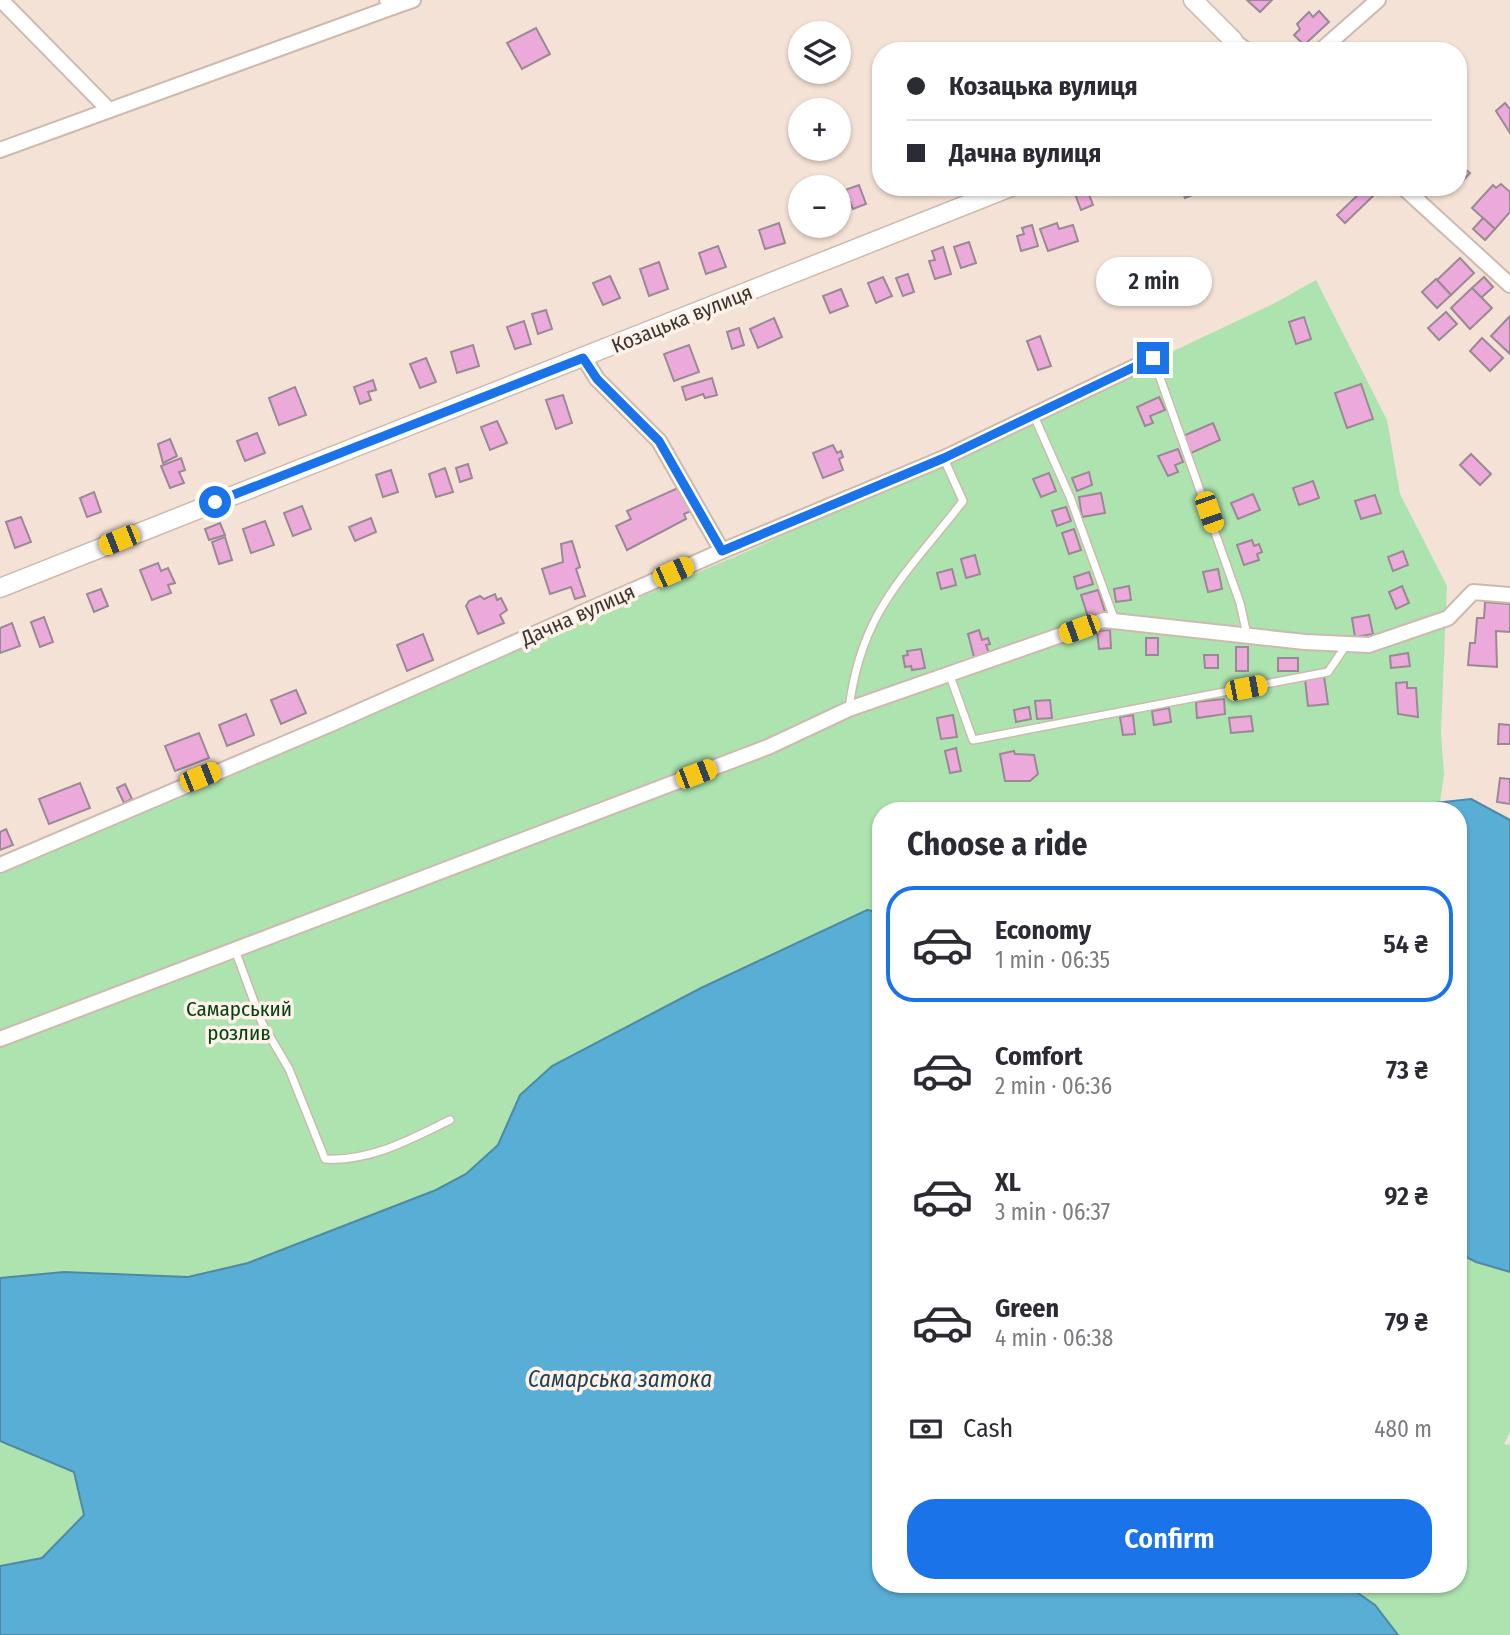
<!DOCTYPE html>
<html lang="en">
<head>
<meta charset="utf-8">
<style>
	body { margin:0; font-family:"Fira Sans Condensed",sans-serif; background:#f2f2f3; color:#2b2b33; height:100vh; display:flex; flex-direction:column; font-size:26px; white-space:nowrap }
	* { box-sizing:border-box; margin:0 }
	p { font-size:23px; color:#7c7c81 }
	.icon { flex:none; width:38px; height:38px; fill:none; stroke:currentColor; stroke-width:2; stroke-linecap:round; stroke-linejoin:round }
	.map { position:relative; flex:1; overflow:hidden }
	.side { position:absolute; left:872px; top:802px; width:595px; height:791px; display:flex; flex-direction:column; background:#fff; border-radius:28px; box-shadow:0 2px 5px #0004 }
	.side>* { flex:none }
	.top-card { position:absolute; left:872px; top:42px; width:595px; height:154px; border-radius:28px; box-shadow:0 2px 5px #0004; display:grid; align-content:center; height:154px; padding:0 35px; background:#fff }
	.controls { position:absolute; left:788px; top:21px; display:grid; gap:14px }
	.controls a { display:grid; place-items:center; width:63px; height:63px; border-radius:50%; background:#fff; box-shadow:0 2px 5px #0004; font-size:35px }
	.end { position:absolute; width:32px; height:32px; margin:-16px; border:9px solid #1a73e8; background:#fff; box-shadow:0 0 0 4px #fff }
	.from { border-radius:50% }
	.bubble { position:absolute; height:49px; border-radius:24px; background:#fff; box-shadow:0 2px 5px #0004; font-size:23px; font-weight:600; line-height:49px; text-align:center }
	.car { position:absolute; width:21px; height:42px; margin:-21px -10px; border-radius:9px; box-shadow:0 0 5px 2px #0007; background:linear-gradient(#f5c518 24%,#345 0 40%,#f5c518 0 76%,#345 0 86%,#f5c518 0) }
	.top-card b { display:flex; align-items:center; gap:24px; height:66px; font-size:26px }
	.top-card b+b { border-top:2px solid #e1e1e2 }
	.top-card i { width:18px; height:18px; background:#2b2b33 }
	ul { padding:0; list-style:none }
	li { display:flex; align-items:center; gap:21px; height:116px; margin:0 14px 10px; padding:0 21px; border:4px solid transparent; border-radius:28px }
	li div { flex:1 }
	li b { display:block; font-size:26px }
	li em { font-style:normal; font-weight:600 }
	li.selected { border-color:#1a73e8 }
	li>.icon { width:63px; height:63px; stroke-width:1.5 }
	h2 { padding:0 35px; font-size:32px; line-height:84px }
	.pay { display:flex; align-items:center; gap:18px; height:77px; padding:0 35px; font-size:26px }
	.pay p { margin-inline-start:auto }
	.primary-button { display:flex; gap:14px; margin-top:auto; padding:14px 35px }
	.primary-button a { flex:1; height:80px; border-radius:28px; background:#1a73e8; color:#fff; font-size:28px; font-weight:600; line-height:80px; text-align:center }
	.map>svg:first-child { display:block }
	.green { fill:#ace3ae }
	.water { fill:#59aed5; stroke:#5089a3; stroke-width:2 }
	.building { fill:#ecaadb; stroke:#9a8995; stroke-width:2 }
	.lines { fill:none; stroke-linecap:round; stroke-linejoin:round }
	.service-casing { stroke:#cdbaaf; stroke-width:10 }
	.minor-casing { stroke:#cdbaaf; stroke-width:18 }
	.tertiary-casing { stroke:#cdbaaf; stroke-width:21 }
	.service { stroke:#fff; stroke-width:7 }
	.minor { stroke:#fff; stroke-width:14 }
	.tertiary { stroke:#fff; stroke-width:18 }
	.route { stroke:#1a73e8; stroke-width:9 }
	.labels { text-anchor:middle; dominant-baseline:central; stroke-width:7; stroke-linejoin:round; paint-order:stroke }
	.street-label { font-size:21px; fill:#3b342f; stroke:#fdf1ea }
	.park-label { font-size:21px; fill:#00430f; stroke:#fdf1ea }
	.water-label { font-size:23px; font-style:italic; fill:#1d4253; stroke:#fdf1ea }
</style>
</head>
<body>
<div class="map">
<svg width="1510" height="1635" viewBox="0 0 1510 1635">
	<rect width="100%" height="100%" fill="#f5e2d6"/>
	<g class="green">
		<polygon points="1316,280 1387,420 1400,494 1447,586 1441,732 1444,775 1440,802 1370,810 880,810 880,912 867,910 701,988 552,1066 520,1095 498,1145 466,1174 436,1190 248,1263 188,1277 64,1272 0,1278 0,870 760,546 1273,304"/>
		<polygon points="1458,1253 1476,1262 1510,1272 1510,1432 1504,1444 1510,1445 1510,1635 1398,1635 1375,1605 1345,1584 1458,1584"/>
		<polygon points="0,1441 74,1472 84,1516 42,1558 0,1566"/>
	</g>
	<g class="water">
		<polygon points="1471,799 1510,820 1510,1272 1476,1262 1458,1253 1458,810 1370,810"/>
		<polygon points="867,910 880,912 880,1584 1345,1584 1375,1605 1398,1635 0,1635 0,1566 42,1558 84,1515 74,1472 0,1441 0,1278 64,1272 188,1277 248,1263 436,1190 466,1174 498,1145 520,1095 552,1066 701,988"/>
	</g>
	<g class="building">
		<polygon points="1247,0 1272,0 1260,12"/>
		<polygon points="1319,11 1329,22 1304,45 1294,35 1300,29 1297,24 1309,12 1313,17"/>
		<polygon points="536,28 550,54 522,69 507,43"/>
		<polygon points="1505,103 1510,109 1510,133 1496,111"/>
		<polygon points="1458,163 1470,173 1458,186"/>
		<polygon points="1501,184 1510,192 1510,212 1495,229 1472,208 1493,185 1496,188"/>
		<polygon points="859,185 866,204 853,209 845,190"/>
		<polygon points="1181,187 1199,187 1201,192 1185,198"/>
		<polygon points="1366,187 1375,194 1345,223 1337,215"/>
		<polygon points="1087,189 1093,205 1081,210 1075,194"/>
		<polygon points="1483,218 1495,229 1485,240 1473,229"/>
		<polygon points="779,223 785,243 765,249 759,230"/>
		<polygon points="1057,223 1059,229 1073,225 1078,241 1048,251 1040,229"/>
		<polygon points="1032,225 1038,246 1021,251 1017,236 1024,234 1022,228"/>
		<polygon points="969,242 976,263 961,268 954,247"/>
		<polygon points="718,246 726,267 706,274 699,253"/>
		<polygon points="943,247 951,274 935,279 929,261 935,260 932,251"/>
		<polygon points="1460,258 1474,273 1451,295 1437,280"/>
		<polygon points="659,262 668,289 649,296 640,269"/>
		<polygon points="908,274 914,292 903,296 896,278"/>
		<polygon points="610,276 620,298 603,305 593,283"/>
		<polygon points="883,277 892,296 876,303 868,283"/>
		<polygon points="1484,277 1493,287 1481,298 1472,288"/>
		<polygon points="1436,279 1451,295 1437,308 1422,292"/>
		<polygon points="1472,288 1492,308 1470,329 1451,308"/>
		<polygon points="841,289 848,306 830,313 823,296"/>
		<polygon points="546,310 552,329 538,334 532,314"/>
		<polygon points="1446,312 1457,324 1439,340 1428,328"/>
		<polygon points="1510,316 1510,354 1491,336"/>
		<polygon points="1304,317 1311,339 1296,344 1289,322"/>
		<polygon points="774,318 782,337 758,348 750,329"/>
		<polygon points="524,321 531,344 515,349 507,327"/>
		<polygon points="739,328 744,345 732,349 727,332"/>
		<polygon points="1040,336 1051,366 1038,370 1027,341"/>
		<polygon points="1482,338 1503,358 1490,371 1470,351"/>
		<polygon points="473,345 479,366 457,373 451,352"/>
		<polygon points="689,345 699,372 674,381 664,354"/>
		<polygon points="426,358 436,382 420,388 410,364"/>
		<polygon points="712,378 717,395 705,398 703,394 686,400 682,387"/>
		<polygon points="373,380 376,390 368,392 371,400 360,404 354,387"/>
		<polygon points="1361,384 1373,419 1347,428 1335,393"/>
		<polygon points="295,387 306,415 279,425 269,398"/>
		<polygon points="563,395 572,423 556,429 546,400"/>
		<polygon points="1159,397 1165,410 1150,416 1153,423 1145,426 1137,407"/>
		<polygon points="497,421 507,443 490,450 481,427"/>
		<polygon points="1213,423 1220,440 1191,453 1183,436"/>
		<polygon points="257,433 265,453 245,461 237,441"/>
		<polygon points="170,439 177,456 163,463 158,444"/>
		<polygon points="833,445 837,453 841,451 843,457 839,459 843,470 823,478 813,453"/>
		<polygon points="1178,449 1183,462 1175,465 1178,472 1168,476 1158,456"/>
		<polygon points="1471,454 1491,474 1480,485 1460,465"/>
		<polygon points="181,458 185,470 179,472 184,483 170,488 161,466"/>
		<polygon points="468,464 472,478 460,482 456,468"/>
		<polygon points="445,468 453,492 436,497 429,474"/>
		<polygon points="391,470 398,492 383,497 376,475"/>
		<polygon points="1089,472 1092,485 1077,491 1072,478"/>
		<polygon points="1049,473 1056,491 1041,497 1033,479"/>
		<polygon points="1313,481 1319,498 1299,505 1293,488"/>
		<polygon points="680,487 691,511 684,514 686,519 627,550 616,526 631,519 627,511"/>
		<polygon points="94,492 101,512 87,517 80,498"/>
		<polygon points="1101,493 1105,513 1082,517 1079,497"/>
		<polygon points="1253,494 1260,510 1238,519 1231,503"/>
		<polygon points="1375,495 1381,513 1361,519 1355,501"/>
		<polygon points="302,506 311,529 293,536 284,513"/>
		<polygon points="1066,507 1071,521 1057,526 1052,511"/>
		<polygon points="21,517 31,542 15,548 6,522"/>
		<polygon points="371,518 376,532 355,541 349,527"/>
		<polygon points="265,521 274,545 251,553 243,529"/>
		<polygon points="220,523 225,535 209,540 205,529"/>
		<polygon points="1074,529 1081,550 1069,554 1062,533"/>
		<polygon points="225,537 232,560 219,564 212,542"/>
		<polygon points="1252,540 1254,546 1259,544 1262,552 1257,554 1259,560 1244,565 1237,545"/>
		<polygon points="572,541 580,567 576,569 585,596 575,599 571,587 550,594 542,569 563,562 561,544"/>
		<polygon points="1403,551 1408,565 1393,571 1388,557"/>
		<polygon points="975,555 980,574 966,578 961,559"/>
		<polygon points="158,563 161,571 168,568 175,583 168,585 171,593 152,600 140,570"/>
		<polygon points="952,569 956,585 941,589 937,573"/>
		<polygon points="1218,569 1222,589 1208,592 1203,572"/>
		<polygon points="1089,572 1093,584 1077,589 1074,577"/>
		<polygon points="1129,586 1131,600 1116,602 1114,589"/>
		<polygon points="1402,586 1409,603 1396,609 1389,592"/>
		<polygon points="101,589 108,606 94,612 87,594"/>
		<polygon points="1098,590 1105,612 1088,617 1081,595"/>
		<polygon points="495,594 497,600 501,598 507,610 500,615 504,623 478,634 466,606 469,601 480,596 484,599"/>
		<polygon points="1485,602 1510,604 1510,632 1496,631 1497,667 1468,665 1470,643 1475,643 1477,618 1484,618"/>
		<polygon points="1369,615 1373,634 1355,637 1352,618"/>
		<polygon points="44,617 53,642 40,647 31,622"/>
		<polygon points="12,623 20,646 0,653 0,628"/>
		<polygon points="979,630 982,640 988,638 990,644 986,645 990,656 975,661 968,634"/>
		<polygon points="1110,630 1111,648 1099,649 1097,631"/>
		<polygon points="423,634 433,660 407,671 397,645"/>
		<rect x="1146" y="638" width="12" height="17"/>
		<rect x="1236" y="647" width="12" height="24"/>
		<polygon points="921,649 925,668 912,670 911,666 905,667 903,656 908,655 907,651"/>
		<polygon points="1408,653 1410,666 1391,668 1390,656"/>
		<polygon points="1204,655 1218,655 1218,668 1205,668"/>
		<rect x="1278" y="658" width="20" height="13"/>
		<polygon points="1324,676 1328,704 1308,706 1305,679"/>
		<polygon points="1407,682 1407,688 1416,688 1418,717 1398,714 1396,683"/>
		<polygon points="296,690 306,713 281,724 271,700"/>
		<polygon points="1224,699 1225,714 1197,718 1196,702"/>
		<polygon points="1050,700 1052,718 1037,719 1035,701"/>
		<polygon points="1029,707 1031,719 1016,722 1014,710"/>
		<polygon points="1169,708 1171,722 1154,725 1152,711"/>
		<polygon points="246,714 254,735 227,746 219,725"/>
		<polygon points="953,715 957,737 941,739 937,718"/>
		<polygon points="1133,715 1135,734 1123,735 1120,717"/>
		<polygon points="1251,716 1253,731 1231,733 1229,718"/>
		<polygon points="1499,724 1510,725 1510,744 1498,744"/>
		<polygon points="199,733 209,758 175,771 165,746"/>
		<polygon points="956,748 961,771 950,773 945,751"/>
		<polygon points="1014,751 1015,754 1034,755 1038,774 1030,781 1005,781 1000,754"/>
		<polygon points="1500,778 1510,779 1510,804 1497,802"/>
		<polygon points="80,783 90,808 49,824 39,799"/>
		<polygon points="125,784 132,799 124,803 117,788"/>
		<polygon points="6,829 13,845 0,850 0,832"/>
	</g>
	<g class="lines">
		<defs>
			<g id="service">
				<polyline points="1153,358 1240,603 1247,635"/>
				<polyline points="1034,416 1070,497 1115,621"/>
				<polyline points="950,676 973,740 1328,672 1347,644"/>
				<path d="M849,709c12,-99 57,-134 114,-208l-19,-42"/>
				<path d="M235,950l27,73 27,46 36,90c45,3 86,-20 125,-39"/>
			</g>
			<g id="minor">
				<polyline points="1,0 109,110"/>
				<polyline points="387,0 393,7 413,0"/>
				<polyline points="1233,40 1247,51"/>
				<polyline points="1320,51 1378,0"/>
				<polyline points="0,150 393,7"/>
				<polyline points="1403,187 1510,285"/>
				<polyline points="584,358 597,379 659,441 722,551"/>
				<polyline points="0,865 333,723 722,551 944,458 1153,358"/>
				<polyline points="0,1039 768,747 849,709 1104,620 1305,642 1369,645 1448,618 1473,592 1510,595"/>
			</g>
			<g id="tertiary">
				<polyline points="1193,0 1233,40 1232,51"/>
				<polyline points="0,588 1011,187"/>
			</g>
		</defs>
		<use href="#service" class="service-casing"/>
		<use href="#minor" class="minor-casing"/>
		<use href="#tertiary" class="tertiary-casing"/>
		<use href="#service" class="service"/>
		<use href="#minor" class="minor"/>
		<use href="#tertiary" class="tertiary"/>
	</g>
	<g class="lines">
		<polyline class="route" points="215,502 583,358 597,379 659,441 722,551 944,458 1153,358"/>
	</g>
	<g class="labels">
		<g class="street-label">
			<text transform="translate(682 319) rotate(-22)">Козацька вулиця</text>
			<text transform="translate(578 615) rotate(-24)">Дачна вулиця</text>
		</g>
		<g class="park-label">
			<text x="239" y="1009">Самарський<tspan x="239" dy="24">розлив</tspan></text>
		</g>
		<g class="water-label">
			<text x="620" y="1379">Самарська затока</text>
		</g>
	</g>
</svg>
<div class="controls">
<a><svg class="icon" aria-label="layers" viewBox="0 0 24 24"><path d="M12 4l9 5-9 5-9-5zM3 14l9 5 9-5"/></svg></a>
<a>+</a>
<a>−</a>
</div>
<i class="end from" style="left:215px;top:502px"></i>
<i class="end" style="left:1153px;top:358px"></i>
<div class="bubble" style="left:1096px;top:257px;width:116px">2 min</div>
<i class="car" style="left:1209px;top:512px;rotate:161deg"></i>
<i class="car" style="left:119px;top:540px;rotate:248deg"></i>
<i class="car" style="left:673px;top:572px;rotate:66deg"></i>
<i class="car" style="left:1079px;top:629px;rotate:250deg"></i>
<i class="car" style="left:1246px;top:688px;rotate:79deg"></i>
<i class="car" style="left:696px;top:774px;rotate:69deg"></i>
<i class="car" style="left:200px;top:777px;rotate:68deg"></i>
<div class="top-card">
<b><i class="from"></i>Козацька вулиця</b>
<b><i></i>Дачна вулиця</b>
</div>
<section class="side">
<h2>Choose a ride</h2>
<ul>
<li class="selected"><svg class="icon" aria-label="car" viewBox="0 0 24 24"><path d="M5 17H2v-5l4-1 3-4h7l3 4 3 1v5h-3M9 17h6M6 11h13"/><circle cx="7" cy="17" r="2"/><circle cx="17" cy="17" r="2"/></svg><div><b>Economy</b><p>1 min · 06:35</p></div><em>54 ₴</em></li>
<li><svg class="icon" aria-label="car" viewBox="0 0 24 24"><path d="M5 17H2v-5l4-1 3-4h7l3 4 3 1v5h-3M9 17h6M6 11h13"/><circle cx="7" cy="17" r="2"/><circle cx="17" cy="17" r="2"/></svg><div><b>Comfort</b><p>2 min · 06:36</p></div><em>73 ₴</em></li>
<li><svg class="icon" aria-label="car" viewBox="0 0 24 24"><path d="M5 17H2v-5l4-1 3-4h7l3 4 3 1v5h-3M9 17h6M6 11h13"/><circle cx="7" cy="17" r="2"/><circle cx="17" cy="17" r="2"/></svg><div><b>XL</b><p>3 min · 06:37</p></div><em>92 ₴</em></li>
<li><svg class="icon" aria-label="car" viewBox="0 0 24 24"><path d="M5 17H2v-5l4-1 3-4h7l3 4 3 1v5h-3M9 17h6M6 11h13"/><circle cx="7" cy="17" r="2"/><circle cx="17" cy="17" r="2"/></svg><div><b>Green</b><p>4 min · 06:38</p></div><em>79 ₴</em></li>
</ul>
<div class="pay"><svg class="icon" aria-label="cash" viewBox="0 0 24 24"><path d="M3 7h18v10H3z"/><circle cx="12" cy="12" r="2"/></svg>Cash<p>480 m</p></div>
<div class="primary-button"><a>Confirm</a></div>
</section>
</div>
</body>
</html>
